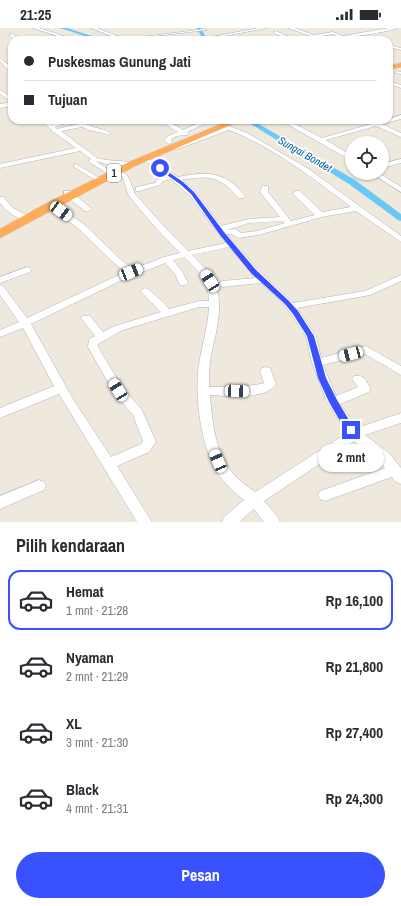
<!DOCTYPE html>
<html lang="id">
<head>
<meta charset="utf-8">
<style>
	body { margin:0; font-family:"Archivo Narrow",sans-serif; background:#f2f2f3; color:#2b2b33; height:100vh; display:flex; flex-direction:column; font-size:15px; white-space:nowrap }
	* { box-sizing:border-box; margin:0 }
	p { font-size:13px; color:#7c7c81 }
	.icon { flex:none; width:22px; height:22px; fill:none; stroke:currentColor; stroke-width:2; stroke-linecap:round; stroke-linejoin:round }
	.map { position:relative; height:494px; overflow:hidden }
	.panel { display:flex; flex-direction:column; background:#fff; flex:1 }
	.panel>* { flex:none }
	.hud { position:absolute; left:8px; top:8px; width:385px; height:88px; border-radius:12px; box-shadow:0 1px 3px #0004; display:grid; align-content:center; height:88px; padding:0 16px; background:#fff }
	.controls { position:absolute; left:345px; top:108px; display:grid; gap:8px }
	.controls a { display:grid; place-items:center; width:44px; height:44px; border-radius:50%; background:#fff; box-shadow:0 1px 3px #0004; font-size:20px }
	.end { position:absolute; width:18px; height:18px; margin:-9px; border:5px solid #3951ff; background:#fff; box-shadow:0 0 0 2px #fff }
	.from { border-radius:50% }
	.bubble { position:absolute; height:28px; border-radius:14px; background:#fff; box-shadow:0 1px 3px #0004; font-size:13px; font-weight:700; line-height:28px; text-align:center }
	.car { position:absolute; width:12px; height:24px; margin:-12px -6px; border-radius:5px; box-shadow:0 0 3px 1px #0007; background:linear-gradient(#fff 24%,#345 0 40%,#fff 0 76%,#345 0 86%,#fff 0) }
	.hud b { display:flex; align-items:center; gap:14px; height:38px; font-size:15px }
	.hud b+b { border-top:1px solid #e1e1e2 }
	.hud i { width:10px; height:10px; background:#2b2b33 }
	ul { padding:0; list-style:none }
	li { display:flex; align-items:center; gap:12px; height:60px; margin:0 8px 6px; padding:0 8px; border:2px solid transparent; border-radius:12px }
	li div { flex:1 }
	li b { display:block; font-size:15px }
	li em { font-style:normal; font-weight:700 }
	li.active { border-color:#3951ff }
	li>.icon { width:36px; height:36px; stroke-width:1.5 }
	h2 { padding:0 16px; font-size:18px; line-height:48px }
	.button { display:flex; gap:8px; margin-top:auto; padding:8px 16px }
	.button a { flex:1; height:46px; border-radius:24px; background:#3951ff; color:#fff; font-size:16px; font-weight:700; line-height:46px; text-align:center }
	.status { display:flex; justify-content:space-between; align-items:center; height:28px; padding:0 20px; background:#fff; direction:ltr }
	.status svg { height:11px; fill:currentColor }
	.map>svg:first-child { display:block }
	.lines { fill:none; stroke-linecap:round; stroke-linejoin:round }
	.river { fill:#68c8f8; fill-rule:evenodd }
	.minor-casing { stroke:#b1b2c0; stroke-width:1 }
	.highway-casing { stroke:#c8c8c8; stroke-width:1 }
	.minor { fill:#fff; fill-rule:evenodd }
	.highway { fill:#ffab57; fill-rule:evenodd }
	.route { fill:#3951ff }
	.labels { text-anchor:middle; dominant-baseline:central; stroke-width:3.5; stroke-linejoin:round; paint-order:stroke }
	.far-water-label { font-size:11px; font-style:italic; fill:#0364a8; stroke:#fff }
	.shield { fill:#fff; stroke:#6b6b6b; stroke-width:1 }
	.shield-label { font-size:11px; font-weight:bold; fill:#2c2c2c }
</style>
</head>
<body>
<div class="status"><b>21:25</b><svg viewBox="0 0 49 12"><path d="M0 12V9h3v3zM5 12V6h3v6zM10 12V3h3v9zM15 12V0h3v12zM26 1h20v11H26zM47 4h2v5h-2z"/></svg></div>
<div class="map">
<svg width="401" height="494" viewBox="0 0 401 494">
	<rect width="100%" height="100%" fill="#eee8dd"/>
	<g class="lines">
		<g class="river">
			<polygon points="60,0 67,0 104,12 97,12"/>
			<polygon points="197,0 201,0 207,12 203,12"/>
			<polygon points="244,92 252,92 355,152 401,186 401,193 398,192 349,156"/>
		</g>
		<defs>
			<g id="minor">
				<polygon points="33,0 39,0 76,12 70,12"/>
				<polygon points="91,0 96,0 126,11 205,1 207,2 122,12"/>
				<polygon points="259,0 267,0 208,11 206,10"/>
				<path d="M288,0h6l20,7 19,-3 10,4 46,-8h9c-9,4 -74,14 -82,11l21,-3 -4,-2c-22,4 -40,11 -60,-2l3,-1 18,8 17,-3z"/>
				<polygon points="10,6 12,6 21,12 16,12 10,8"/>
				<polygon points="389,17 401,20 401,22 389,19"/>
				<polygon points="0,30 11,39 11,41 7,41 0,33"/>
				<polygon points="397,43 401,44 401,46 395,45"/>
				<polygon points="389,53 401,57 401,60 389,56"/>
				<polygon points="0,62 12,70 12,78 0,80 0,76 12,74 0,66"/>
				<polygon points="401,87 401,91 382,96 401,105 401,109 376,98 326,112 352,128 352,133 280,92 287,92 322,110 371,96 364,92 372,92 377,94 389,92 389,91"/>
				<polygon points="39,92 46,92 51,96 67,92 76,92 55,99 57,101 83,95 93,99 105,102 110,105 110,107 89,102 82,99 61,103 97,130 106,132 132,134 135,136 132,138 106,136 96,133 110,143 111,144 108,146 89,134 88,133 91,131 80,123 0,140 0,136 76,120 55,105 52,104 52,102"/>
				<path d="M159,92h7l17,10 22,-10h8l-26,12 2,2 -1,1c-6,1 -12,-1 -17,5l1,2 -3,2 -5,-3 4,-5 10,-4z"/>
				<path d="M229,98l18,7 60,35 94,68v6l-45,-31 -34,6 -64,18 -19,3 -8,-4h-4l30,35 36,34 72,-12 36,-16v6l-31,14 -73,13 19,28 5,22 45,-12 35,20v9l-36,-21 -42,11 13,31 22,-9 -6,-8 2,-3c9,-3 13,6 17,13l-2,3 -29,12 17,24 44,-15v10l-36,12 24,18 12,15v16l-5,-2 -4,-5 -67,24 -5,-2 -2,-4 2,-4 65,-23 -6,-7 -25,-20 -90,60 14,16 2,5h-16l-10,-13 -15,13h-17l2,-5 20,-17c-8,-7 -16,-13 -22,-21 -21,-27 -28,-82 -23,-115 3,-19 9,-37 10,-57h-10l-76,23 -25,14v3l24,40 20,23 14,32 -7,10 -32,14 35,56h-15l-78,-128 -59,24v-10l54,-22 -31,-58 -23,9v-7l19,-8 -19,-27v-10l3,1 24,32 98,-46 -11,-9 -35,-34 -30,-22v-4h3l33,22 35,34 13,10 31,-12 16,-4 -25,-26 -22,-26 -5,-7 -5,-16 -8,-7 3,-2 10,7 7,18 26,29 27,28 38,-8 -37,-48 -18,-16 -8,2 -3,4 -21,6h-3v-4l19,-4 3,-4 9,-3 -25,-17v-2l2,-1 34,21c28,-6 48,-6 67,19l-1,2h-6c-16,-22 -31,-23 -56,-18l13,11 26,35 28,-7 31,-2 -20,-25 2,-6h6v6l23,29 24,-6 -21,-20 -1,-2 4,-2h3l22,21 29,-5c-37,-28 -78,-60 -122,-77l-51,19 -5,-1zM283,193l2,2 -28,8 -16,2 -6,-4 -8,1 22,-7zM229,219l27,31 -34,3 -5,3 5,3 39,-4 23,21 22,32 6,27 15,39 20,31 -92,59c-8,-6 -17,-12 -23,-20 -17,-20 -20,-52 -22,-77 16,1 57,5 66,-11l-6,-16 -4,-1 -4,1 -2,3 4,12 -3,1 -22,3h-30c0,-11 0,-21 2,-31 4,-21 12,-45 6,-67 -3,-13 -15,-24 -25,-34zM184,229c14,13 25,25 25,44h-10l-30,8 -4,-5 -17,-15 -3,-1 -5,3 21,21 -46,14 -12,6 -13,-16h-8l-1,2 14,18 -6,3 -1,8 26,46 19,22 10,26 -2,3 -30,13 -38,-58 -42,-75 87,-42 47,-19 10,11 5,11h6l2,-2 -5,-10 -10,-13z"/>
				<polygon points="401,131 401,135 382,140 382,136"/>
				<polygon points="76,136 101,151 102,152 101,153 97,153 74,139 74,137"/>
				<polygon points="371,145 379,145 401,159 401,164"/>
				<polygon points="64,163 70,163 92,181 88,183 85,183 64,167"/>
				<path d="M0,169h3l10,11 13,7 1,2 -1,2c-10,1 -20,-9 -26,-16z"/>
				<polygon points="27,239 30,240 31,242 30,244 0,255 0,249"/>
				<polygon points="39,452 44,454 46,458 44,462 0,481 0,468"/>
			</g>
			<g id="highway">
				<polygon points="401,35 401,39 389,42 389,38"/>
				<polygon points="231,92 242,92 135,138 0,210 0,201 45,176 129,134"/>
			</g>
		</defs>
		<use href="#minor" class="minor-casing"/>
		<use href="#highway" class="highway-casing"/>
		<use href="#minor" class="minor"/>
		<use href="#highway" class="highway"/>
	</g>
	<polygon class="route" points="158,139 161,139 183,154 194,164 224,204 256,242 289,273 298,283 314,308 326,350 337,372 355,402 354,405 347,405 329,374 318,350 307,308 293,286 285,276 251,245 220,207 191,166 180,156 158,141"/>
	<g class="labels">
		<g class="far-water-label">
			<text transform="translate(305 126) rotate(30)">Sungai Bondet</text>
		</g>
		<rect class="shield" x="107" y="136" width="14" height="18" rx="3"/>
		<g class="shield-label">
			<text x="114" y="145">1</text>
		</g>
	</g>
</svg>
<div class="controls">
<a><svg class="icon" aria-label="locate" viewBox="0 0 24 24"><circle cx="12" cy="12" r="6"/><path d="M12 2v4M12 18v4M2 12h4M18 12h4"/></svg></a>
</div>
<i class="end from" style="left:160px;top:140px"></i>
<i class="end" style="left:351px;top:402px"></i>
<div class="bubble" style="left:318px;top:416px;width:66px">2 mnt</div>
<i class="car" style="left:61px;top:183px;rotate:126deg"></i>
<i class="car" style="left:131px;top:244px;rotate:68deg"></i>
<i class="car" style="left:210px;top:253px;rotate:328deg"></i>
<i class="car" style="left:351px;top:326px;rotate:255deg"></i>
<i class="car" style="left:118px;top:362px;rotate:328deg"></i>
<i class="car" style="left:237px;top:363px;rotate:92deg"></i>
<i class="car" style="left:218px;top:433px;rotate:337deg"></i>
<div class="hud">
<b><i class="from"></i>Puskesmas Gunung Jati</b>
<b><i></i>Tujuan</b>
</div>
</div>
<section class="panel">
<h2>Pilih kendaraan</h2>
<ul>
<li class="active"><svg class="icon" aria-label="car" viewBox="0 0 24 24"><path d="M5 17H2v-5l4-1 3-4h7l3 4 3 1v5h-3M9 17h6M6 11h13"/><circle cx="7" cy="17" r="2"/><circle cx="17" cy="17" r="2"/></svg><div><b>Hemat</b><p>1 mnt · 21:28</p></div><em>Rp 16,100</em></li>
<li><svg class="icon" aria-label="car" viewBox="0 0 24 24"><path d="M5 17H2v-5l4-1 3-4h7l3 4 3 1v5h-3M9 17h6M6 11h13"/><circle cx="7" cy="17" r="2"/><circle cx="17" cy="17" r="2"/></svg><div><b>Nyaman</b><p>2 mnt · 21:29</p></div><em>Rp 21,800</em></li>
<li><svg class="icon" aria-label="car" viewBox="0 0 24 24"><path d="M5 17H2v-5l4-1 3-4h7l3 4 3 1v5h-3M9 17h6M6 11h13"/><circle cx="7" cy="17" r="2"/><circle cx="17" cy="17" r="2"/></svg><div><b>XL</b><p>3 mnt · 21:30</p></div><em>Rp 27,400</em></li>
<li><svg class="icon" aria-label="car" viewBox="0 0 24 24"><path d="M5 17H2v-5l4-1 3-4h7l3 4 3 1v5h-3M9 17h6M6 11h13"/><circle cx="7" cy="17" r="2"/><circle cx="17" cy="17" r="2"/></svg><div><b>Black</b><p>4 mnt · 21:31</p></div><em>Rp 24,300</em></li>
</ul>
<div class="button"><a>Pesan</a></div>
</section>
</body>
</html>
